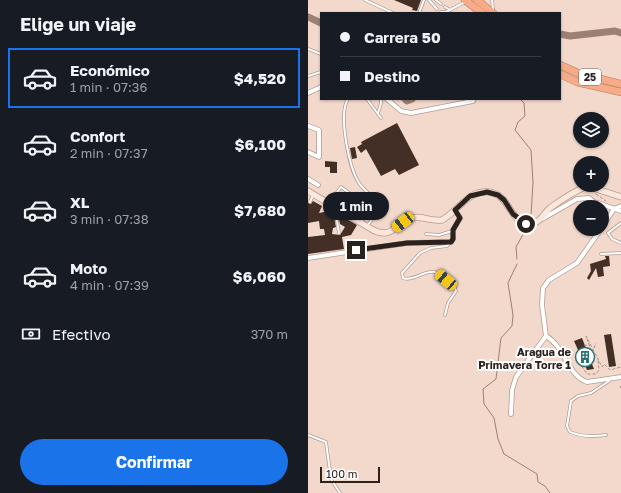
<!DOCTYPE html>
<html lang="es">
<head>
<meta charset="utf-8">
<style>
	body { margin:0; font-family:"Golos Text",sans-serif; background:#242831; color:#f1f3f6; height:100vh; display:flex; flex-direction:column; font-size:15px; white-space:nowrap }
	* { box-sizing:border-box; margin:0 }
	p { font-size:13px; color:#9ea1a6 }
	.icon { flex:none; width:22px; height:22px; fill:none; stroke:currentColor; stroke-width:2; stroke-linecap:round; stroke-linejoin:round }
	.map { position:relative; flex:1; overflow:hidden }
	.sheet { display:flex; flex-direction:column; background:#171b24; width:308px }
	.sheet>* { flex:none }
	.top-card { position:absolute; left:12px; top:12px; width:241px; height:88px; border-radius:0px; box-shadow:0 1px 3px #0004; display:grid; align-content:center; height:88px; padding:0 20px; background:#171b24 }
	.tools { position:absolute; left:265px; top:112px; display:grid; gap:8px }
	.tools a { display:grid; place-items:center; width:36px; height:36px; border-radius:50%; background:#171b24; box-shadow:0 1px 3px #0004; font-size:20px }
	.scale { position:absolute; left:12px; bottom:10px; width:60px; box-sizing:border-box; padding-left:4px; border:2px solid #2c221d; border-top:0; font-size:11px; line-height:14px; white-space:nowrap; color:#2c221d; -webkit-text-stroke:3px #fff; paint-order:stroke }
	.end { position:absolute; width:18px; height:18px; margin:-9px; border:5px solid #2c221d; background:#fff; box-shadow:0 0 0 2px #fff }
	.from { border-radius:50% }
	.bubble { position:absolute; height:28px; border-radius:14px; background:#171b24; box-shadow:0 1px 3px #0004; font-size:13px; font-weight:700; line-height:28px; text-align:center }
	.car { position:absolute; width:12px; height:24px; margin:-12px -6px; border-radius:5px; box-shadow:0 0 3px 1px #0007; background:linear-gradient(#f5c518 24%,#345 0 40%,#f5c518 0 76%,#345 0 86%,#f5c518 0) }
	.top-card b { display:flex; align-items:center; gap:14px; height:38px; font-size:15px }
	.top-card b+b { border-top:1px solid #363941 }
	.top-card i { width:10px; height:10px; background:#f1f3f6 }
	ul { padding:0; list-style:none }
	li { display:flex; align-items:center; gap:12px; height:60px; margin:0 8px 6px; padding:0 12px; border:2px solid transparent; border-radius:0px }
	li div { flex:1 }
	li b { display:block; font-size:15px }
	li em { font-style:normal; font-weight:700 }
	li.active { border-color:#1a73e8 }
	li>.icon { width:36px; height:36px; stroke-width:1.5 }
	h2 { padding:0 20px; font-size:18px; line-height:48px }
	.pay { display:flex; align-items:center; gap:10px; height:44px; padding:0 20px; font-size:15px }
	.pay p { margin-inline-start:auto }
	.button { display:flex; gap:8px; margin-top:auto; padding:8px 20px }
	.button a { flex:1; height:46px; border-radius:24px; background:#1a73e8; color:#fff; font-size:16px; font-weight:700; line-height:46px; text-align:center }
	main { display:flex; flex:1; min-height:0 }
	.map>svg:first-child { display:block }
	.lines { fill:none; stroke-linecap:round; stroke-linejoin:round }
	.stream { stroke:#9c8072; stroke-width:1 }
	.river { stroke:#9c8072; stroke-width:7 }
	.building { fill:#432f25 }
	.lane-casing { stroke:#b49b90; stroke-width:3.5 }
	.street-casing { stroke:#b49b90; stroke-width:5.5 }
	.secondary-casing { stroke:#b49b90; stroke-width:7 }
	.highway-casing { stroke:#b07b61; stroke-width:8 }
	.path { stroke:#a48f86; stroke-width:1; stroke-dasharray:3 2; stroke-linecap:butt }
	.lane { stroke:#fff; stroke-width:2 }
	.street { stroke:#fff; stroke-width:4 }
	.secondary { stroke:#fde6db; stroke-width:5.5 }
	.highway { stroke:#f7ab86; stroke-width:7 }
	.route { stroke:#2c221d; stroke-width:5 }
	.labels { text-anchor:middle; dominant-baseline:central; stroke-width:4; stroke-linejoin:round; paint-order:stroke }
	.shield { fill:#fff; stroke:#6b6461; stroke-width:1 }
	.shield-label { font-size:10px; font-weight:bold; fill:#2c221d }
	.poi-label { font-size:11px; font-weight:bold; fill:#2c221d; stroke:#fff; text-anchor:end }
</style>
</head>
<body>
<main>
<section class="sheet">
<h2>Elige un viaje</h2>
<ul>
<li class="active"><svg class="icon" aria-label="car" viewBox="0 0 24 24"><path d="M5 17H2v-5l4-1 3-4h7l3 4 3 1v5h-3M9 17h6M6 11h13"/><circle cx="7" cy="17" r="2"/><circle cx="17" cy="17" r="2"/></svg><div><b>Económico</b><p>1 min · 07:36</p></div><em>$4,520</em></li>
<li><svg class="icon" aria-label="car" viewBox="0 0 24 24"><path d="M5 17H2v-5l4-1 3-4h7l3 4 3 1v5h-3M9 17h6M6 11h13"/><circle cx="7" cy="17" r="2"/><circle cx="17" cy="17" r="2"/></svg><div><b>Confort</b><p>2 min · 07:37</p></div><em>$6,100</em></li>
<li><svg class="icon" aria-label="car" viewBox="0 0 24 24"><path d="M5 17H2v-5l4-1 3-4h7l3 4 3 1v5h-3M9 17h6M6 11h13"/><circle cx="7" cy="17" r="2"/><circle cx="17" cy="17" r="2"/></svg><div><b>XL</b><p>3 min · 07:38</p></div><em>$7,680</em></li>
<li><svg class="icon" aria-label="car" viewBox="0 0 24 24"><path d="M5 17H2v-5l4-1 3-4h7l3 4 3 1v5h-3M9 17h6M6 11h13"/><circle cx="7" cy="17" r="2"/><circle cx="17" cy="17" r="2"/></svg><div><b>Moto</b><p>4 min · 07:39</p></div><em>$6,060</em></li>
</ul>
<div class="pay"><svg class="icon" aria-label="cash" viewBox="0 0 24 24"><path d="M3 7h18v10H3z"/><circle cx="12" cy="12" r="2"/></svg>Efectivo<p>370 m</p></div>
<div class="button"><a>Confirmar</a></div>
</section>
<div class="map">
<svg width="313" height="493" viewBox="0 0 313 493">
	<rect width="100%" height="100%" fill="#f3d8cc"/>
	<g class="lines">
		<g class="stream">
			<polyline points="212,99 216,103 217,116 210,122 207,130 223,150 225,182 223,216 220,221"/>
			<polyline points="209,259 208,247 217,231"/>
			<polyline points="209,264 200,283 205,315 204,326 193,338 188,379 175,389 176,404 186,418 190,439 196,454 229,474 230,482 237,486 242,493"/>
		</g>
		<g class="river">
			<polyline points="0,17 13,23"/>
			<polyline points="252,34 262,36 307,31 313,33"/>
			<polyline points="97,99 99,101 104,99"/>
		</g>
	</g>
	<g class="building">
		<polygon points="86,0 113,0 109,11 104,10 105,8"/>
		<polygon points="89,123 111,165 91,175 87,169 73,176 58,149 53,153 49,147 54,144 53,142"/>
		<polygon points="47,147 49,158 44,159 42,148"/>
		<polygon points="17,161 29,162 29,173 22,173 22,167 17,167"/>
		<polygon points="5,201 14,206 11,213 21,211 23,217 26,217 28,227 25,228 24,234 32,235 37,227 32,224 30,214 49,225 43,235 34,237 36,249 0,254 0,237 17,235 16,229 12,229 11,221 0,223 0,203 3,204"/>
		<polygon points="297,256 301,256 302,266 295,267 296,276 290,277 288,268 281,280 279,278 283,271 282,264 298,259"/>
		<polygon points="303,334 308,366 301,367 296,335"/>
		<polygon points="274,338 286,369 279,370 266,341"/>
	</g>
	<g class="lines">
		<defs>
			<g id="lane">
				<polyline points="57,0 85,13"/>
				<polyline points="121,0 129,9"/>
				<polyline points="128,0 133,4"/>
				<polyline points="184,0 185,9"/>
				<polyline points="137,7 142,10"/>
				<polyline points="133,12 138,12 157,2"/>
				<polyline points="111,13 116,0"/>
				<polyline points="0,49 13,54"/>
				<polyline points="0,76 13,72"/>
				<path d="M40,99c-10,15 1,70 11,84 5,8 15,13 19,21l-3,11 -7,10"/>
				<polyline points="59,99 73,118"/>
				<polyline points="70,113 73,103 73,99"/>
				<polyline points="27,195 33,187 62,208 53,222"/>
				<polyline points="2,202 5,195"/>
				<polyline points="27,209 31,233"/>
				<polyline points="313,223 300,233 304,239 313,243"/>
				<polyline points="118,234 131,235 144,231"/>
				<polyline points="293,254 313,253"/>
				<path d="M137,315l3,-12 8,-12 -1,-3 -20,-16c-11,-2 -22,10 -32,6l-1,-5 18,-20 11,-5 16,-2 3,-3"/>
				<polyline points="0,435 18,442 23,479 32,493"/>
				<path d="M298,435c-13,2 -24,2 -36,-3l-3,-6 4,-25 7,-5 13,-3 18,-12 1,-2"/>
			</g>
			<g id="street">
				<polyline points="0,93 13,87"/>
				<polyline points="79,99 93,111 103,113 165,101"/>
				<polyline points="0,126 11,130 11,157 0,152"/>
				<polyline points="0,179 10,185"/>
				<polyline points="290,203 313,211"/>
				<polyline points="294,211 294,218"/>
				<polyline points="234,219 269,199 281,198 292,207"/>
				<polyline points="294,227 306,209 313,206"/>
				<path d="M293,229l-24,34 -28,17 -6,8 -1,17 4,31c19,11 22,40 41,46l34,-5"/>
				<polyline points="0,258 99,243 143,242 145,239 145,230 152,218 147,210"/>
				<polyline points="203,414 204,390 208,377 238,336"/>
			</g>
			<path id="secondary" d="M0,191l65,39c19,9 21,-5 35,-11 11,-5 23,3 34,1 18,-10 29,-36 54,-26 14,6 17,33 36,30 9,-2 12,-11 18,-16 11,-8 25,-17 37,-22l34,11"/>
			<g id="highway">
				<polyline points="157,0 174,13"/>
				<polyline points="169,0 185,13"/>
				<polyline points="252,65 272,74 313,84"/>
				<polyline points="252,74 269,82 313,92"/>
			</g>
		</defs>
		<use href="#lane" class="lane-casing"/>
		<use href="#street" class="street-casing"/>
		<use href="#secondary" class="secondary-casing"/>
		<use href="#highway" class="highway-casing"/>
		<g class="path">
			<polyline points="288,194 298,201"/>
			<polyline points="276,345 278,345 286,358 278,336 294,367 296,364 302,370 313,367"/>
			<polyline points="286,348 288,343"/>
			<polyline points="271,362 279,374 288,374 291,370 290,360"/>
			<polyline points="313,386 312,387 313,388"/>
		</g>
		<use href="#lane" class="lane"/>
		<use href="#street" class="street"/>
		<use href="#secondary" class="secondary"/>
		<use href="#highway" class="highway"/>
	</g>
	<g class="lines">
		<polyline class="route" points="48,250 99,243 143,242 145,239 145,230 152,218 147,210 162,196 179,192 190,195 196,200 205,214 218,224"/>
	</g>
	<defs>
		<symbol id="building-ring" viewBox="-11 -11 22 22"><circle r="9.5" fill="#fff" stroke="#2a7475" stroke-width="1.5"/><path d="M-4-6H4V6H1V3H-1V6H-4ZM-2.5-4.3h1.7v1.8h-1.7ZM.8-4.3h1.7v1.8H.8ZM-2.5-1h1.7V.8h-1.7ZM.8-1h1.7V.8H.8Z" fill="#2a7475"/></symbol>
	</defs>
	<g fill-rule="evenodd">
		<use href="#building-ring" x="266" y="346" width="22" height="22"/>
	</g>
	<g class="labels">
		<rect class="shield" x="271" y="69" width="22" height="16" rx="3"/>
		<g class="shield-label">
			<text x="282" y="77">25</text>
		</g>
		<g class="poi-label">
			<text x="263" y="351">Aragua de<tspan x="263" dy="13">Primavera Torre 1</tspan></text>
		</g>
	</g>
</svg>
<div class="tools">
<a><svg class="icon" aria-label="layers" viewBox="0 0 24 24"><path d="M12 4l9 5-9 5-9-5zM3 14l9 5 9-5"/></svg></a>
<a>+</a>
<a>−</a>
</div>
<div class="scale">100 m</div>
<i class="end from" style="left:218px;top:224px"></i>
<i class="end" style="left:48px;top:250px"></i>
<div class="bubble" style="left:15px;top:192px;width:66px">1 min</div>
<i class="car" style="left:95px;top:222px;rotate:232deg"></i>
<i class="car" style="left:138px;top:280px;rotate:310deg"></i>
<div class="top-card">
<b><i class="from"></i>Carrera 50</b>
<b><i></i>Destino</b>
</div>
</div>
</main>
</body>
</html>
